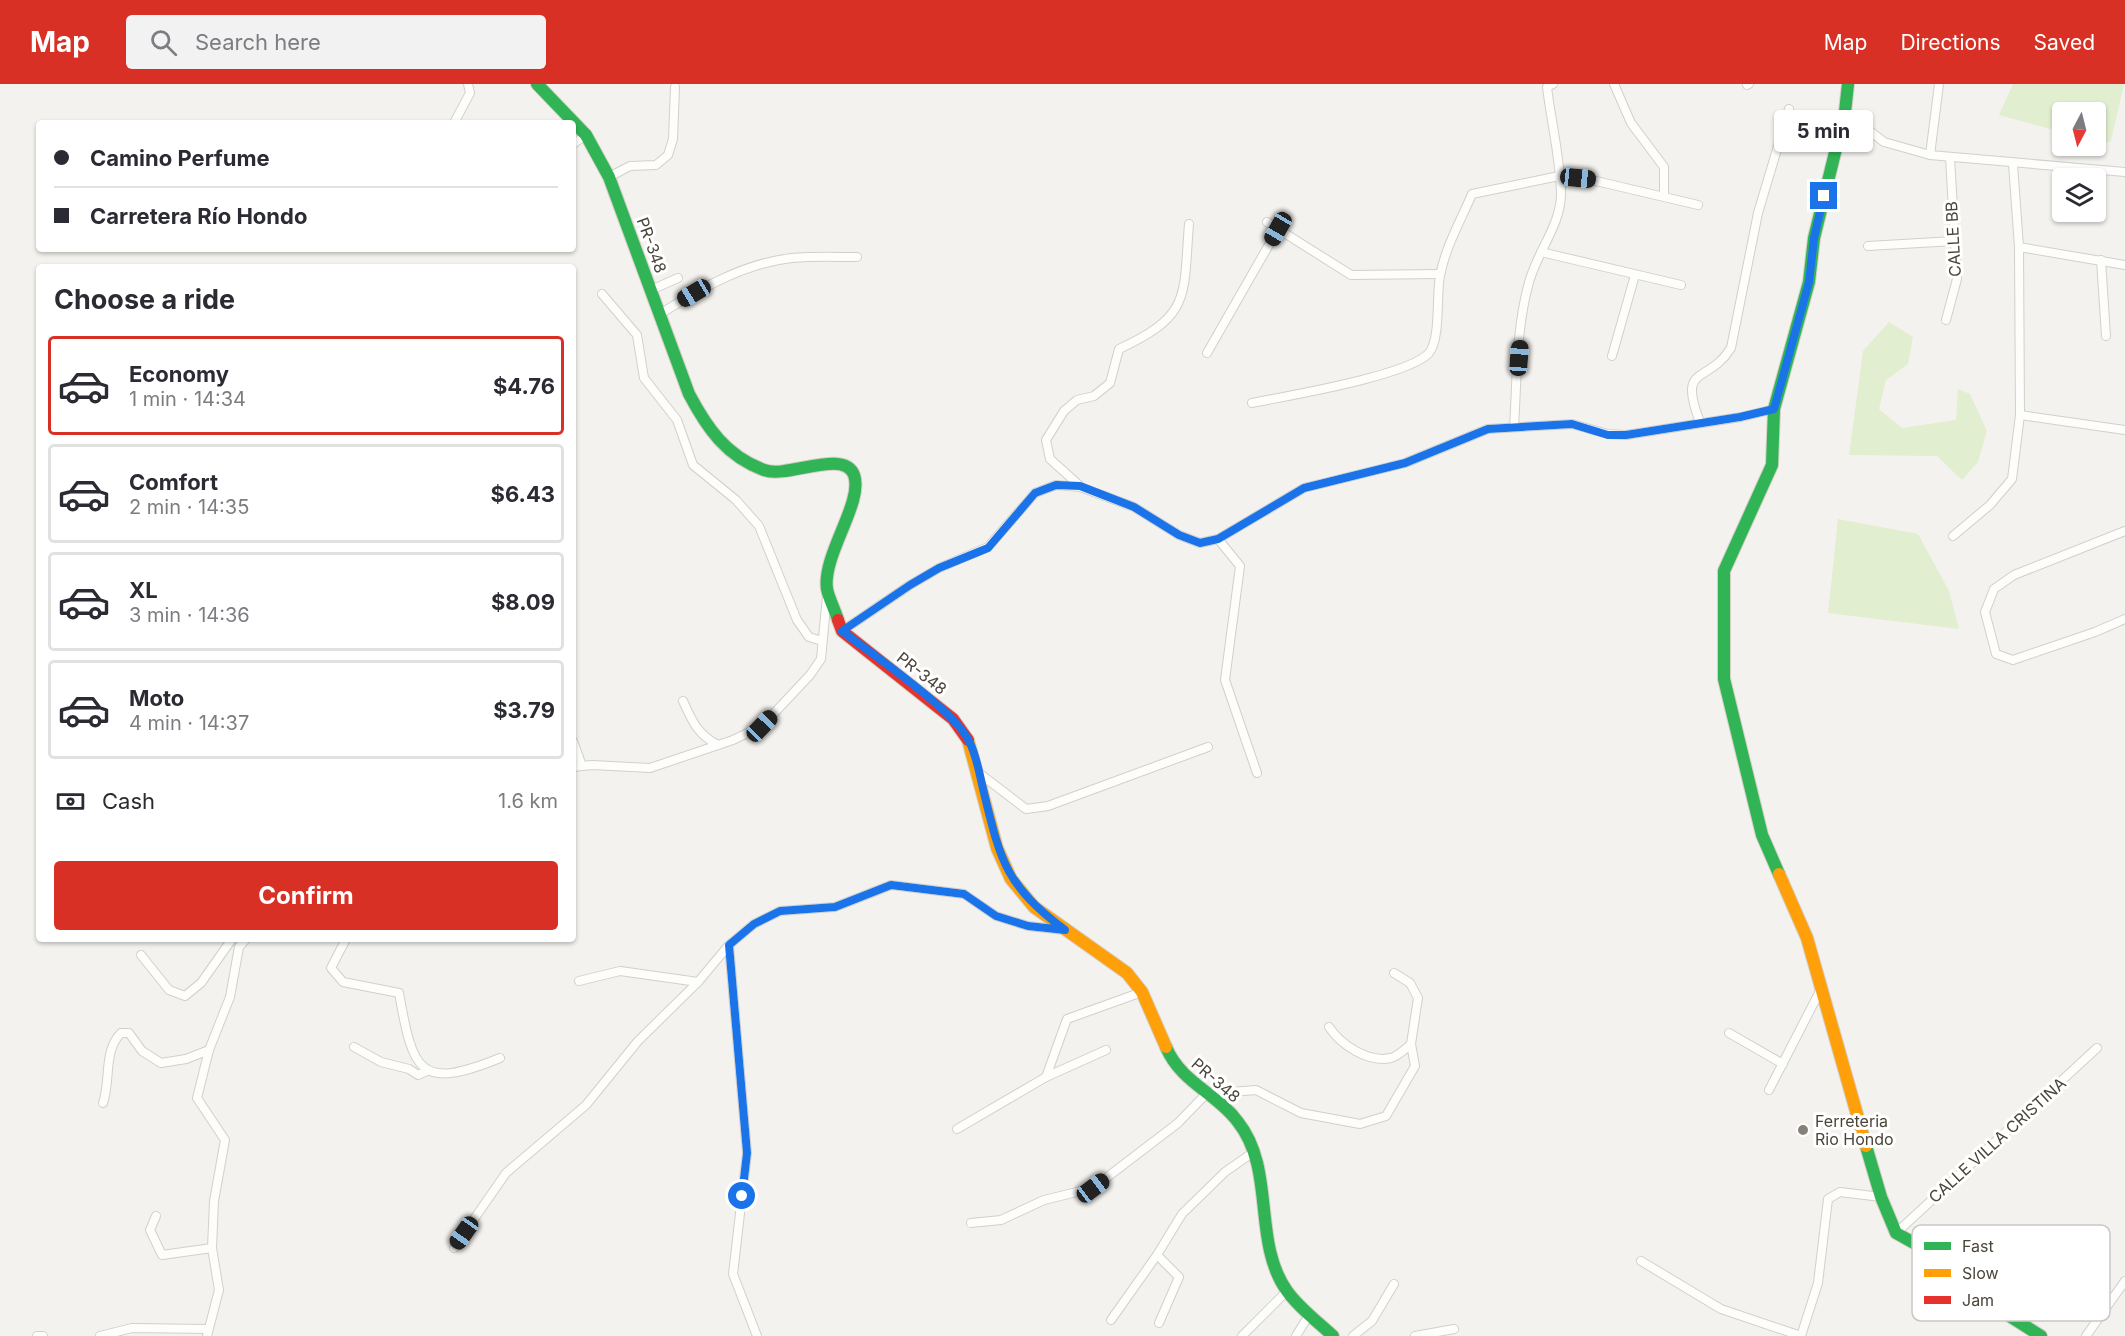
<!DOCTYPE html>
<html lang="en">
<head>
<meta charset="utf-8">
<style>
	body { margin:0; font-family:Inter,sans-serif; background:#f2f2f3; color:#2b2b33; height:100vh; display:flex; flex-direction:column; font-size:22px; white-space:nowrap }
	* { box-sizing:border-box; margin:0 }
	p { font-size:20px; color:#7c7c81 }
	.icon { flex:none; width:33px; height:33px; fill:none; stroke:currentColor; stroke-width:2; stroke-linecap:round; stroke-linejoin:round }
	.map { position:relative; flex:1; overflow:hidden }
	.side { position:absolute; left:36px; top:180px; width:540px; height:678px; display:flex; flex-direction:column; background:#fff; border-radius:6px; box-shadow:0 2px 4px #0004 }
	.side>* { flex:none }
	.guide { position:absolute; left:36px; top:36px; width:540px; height:132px; border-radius:6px; box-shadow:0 2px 4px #0004; display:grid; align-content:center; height:132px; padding:0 18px; background:#fff }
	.needle { width:39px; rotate:187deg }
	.fabs { position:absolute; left:2052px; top:18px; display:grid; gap:12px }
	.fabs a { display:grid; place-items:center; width:54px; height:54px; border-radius:6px; background:#fff; box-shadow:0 2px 4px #0004; font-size:30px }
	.end { position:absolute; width:27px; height:27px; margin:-14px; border:8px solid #1a73e8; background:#fff; box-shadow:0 0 0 3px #fff }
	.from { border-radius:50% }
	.bubble { position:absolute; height:42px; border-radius:6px; background:#fff; box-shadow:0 2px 4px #0004; font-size:20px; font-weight:700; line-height:42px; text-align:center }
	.car { position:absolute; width:18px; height:36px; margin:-18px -9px; border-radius:8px; box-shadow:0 0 4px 2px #0007; background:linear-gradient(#222 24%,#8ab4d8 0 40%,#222 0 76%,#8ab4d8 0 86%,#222 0) }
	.guide b { display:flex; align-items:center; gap:21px; height:57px; font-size:22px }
	.guide b+b { border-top:2px solid #e1e1e2 }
	.guide i { width:15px; height:15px; background:#2b2b33 }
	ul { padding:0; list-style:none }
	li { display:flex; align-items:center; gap:18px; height:99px; margin:0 12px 9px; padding:0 6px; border:3px solid #e1e1e2; border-radius:6px }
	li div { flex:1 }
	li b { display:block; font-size:22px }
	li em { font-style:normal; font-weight:700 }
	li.selected { border-color:#d93025 }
	li>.icon { width:54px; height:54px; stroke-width:1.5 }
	h2 { padding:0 18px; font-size:27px; line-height:72px }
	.pay { display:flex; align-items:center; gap:15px; height:66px; padding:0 18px; font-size:22px }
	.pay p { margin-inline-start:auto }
	.action { display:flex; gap:12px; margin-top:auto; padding:12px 18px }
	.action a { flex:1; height:69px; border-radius:6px; background:#d93025; color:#fff; font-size:24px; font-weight:700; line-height:69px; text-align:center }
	header { display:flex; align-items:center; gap:36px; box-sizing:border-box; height:84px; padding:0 30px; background:#d93025; color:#fff }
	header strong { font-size:28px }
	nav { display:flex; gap:33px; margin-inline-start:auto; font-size:21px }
	.search { width:420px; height:54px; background:#f2f2f3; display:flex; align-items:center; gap:15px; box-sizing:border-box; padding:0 21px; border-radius:6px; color:#7c7c81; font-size:22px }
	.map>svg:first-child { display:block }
	.green { fill:#e1eecf }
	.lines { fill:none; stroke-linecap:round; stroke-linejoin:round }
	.street-casing { stroke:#d2d0cb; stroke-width:10 }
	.fast-casing { stroke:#d3cfc5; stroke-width:14 }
	.slow-casing { stroke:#d3cfc5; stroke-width:14 }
	.jam-casing { stroke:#d3cfc5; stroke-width:14 }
	.street { stroke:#fdfdfc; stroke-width:8 }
	.fast { stroke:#30b455; stroke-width:12 }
	.slow { stroke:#ff9f0a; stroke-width:12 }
	.jam { stroke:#e5322d; stroke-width:12 }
	.route { stroke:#1a73e8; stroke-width:8 }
	.poi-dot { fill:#868178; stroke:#fff; stroke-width:2 }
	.labels { text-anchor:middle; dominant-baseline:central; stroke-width:6; stroke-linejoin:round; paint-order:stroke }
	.street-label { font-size:16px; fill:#4b4439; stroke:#fff }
	.poi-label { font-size:16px; fill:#4b4439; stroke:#fff; text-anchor:start }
	.key { fill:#fff; stroke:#c9c7c4; stroke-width:1.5 }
	.key-label { font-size:16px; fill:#4b4439 }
</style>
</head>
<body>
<header>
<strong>Map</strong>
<div class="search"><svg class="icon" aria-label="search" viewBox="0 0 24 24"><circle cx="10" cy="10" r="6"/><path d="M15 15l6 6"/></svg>Search here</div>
<nav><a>Map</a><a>Directions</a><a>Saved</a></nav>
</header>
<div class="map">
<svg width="2125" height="1252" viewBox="0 0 2125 1252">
	<rect width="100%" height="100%" fill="#f4f2ee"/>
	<g class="green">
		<polygon points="2013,0 2124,0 2111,57 2105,59 2096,57 2096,28 2062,28 2062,48 1999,31"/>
		<polygon points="1889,238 1913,253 1908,280 1886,296 1879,325 1902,344 1956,336 1958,305 1970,310 1987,347 1978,378 1962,396 1937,372 1849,371 1863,267"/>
		<polygon points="1838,435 1918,450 1949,507 1959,545 1828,529"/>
	</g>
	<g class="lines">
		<defs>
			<g id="street">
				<polyline points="1614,0 1631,39 1664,83 1664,112"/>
				<polyline points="1747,1 1749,0"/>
				<polyline points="1845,28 1884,58 1930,71 2125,88"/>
				<polyline points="454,39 470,9 468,0"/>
				<polyline points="573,60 586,51"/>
				<polyline points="1930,71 1939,0"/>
				<polyline points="609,93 630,82 656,81 668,71 673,55 675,3"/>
				<polyline points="1267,138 1351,191 1440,190"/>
				<polyline points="1868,162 1954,157"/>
				<polyline points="2019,163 2125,181"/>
				<polyline points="1541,168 1681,201"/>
				<polyline points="2101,176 2106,252"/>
				<polyline points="651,206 678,194"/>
				<polyline points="602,210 637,251 644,294 677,336 693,381 736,416 759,442 797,536 809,553 822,557"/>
				<path d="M660,230c40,-25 84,-51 132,-56 22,-2 44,-1 65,-1"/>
				<polyline points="1946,236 1957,195 1950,73"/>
				<polyline points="1207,269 1278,145"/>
				<polyline points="1612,272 1635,191"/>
				<path d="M1252,319c34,-7 156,-27 177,-50 12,-15 7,-58 11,-77 5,-28 21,-56 32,-82l87,-18 37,5 102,24"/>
				<polyline points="2020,331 2125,346"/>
				<path d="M1700,338c-23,-59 8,-37 31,-74l27,-135 31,-104"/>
				<path d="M1514,343c3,-46 2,-96 14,-141 7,-32 34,-61 33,-94 -1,-35 -10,-71 -14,-105l6,-3"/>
				<path d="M1080,402l-30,-27 -4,-19 18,-29 13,-11 17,-4 16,-13 9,-34c73,-34 64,-52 70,-125"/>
				<polyline points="2125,447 2014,491 1994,505 1985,528 1996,570 2013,576 2095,548 2125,535"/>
				<polyline points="1953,452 1990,421 2012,395 2020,331 2019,163 2013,80"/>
				<polyline points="1218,455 1240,482 1225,596 1257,689"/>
				<polyline points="842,547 910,501 939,484 988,463 1035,409 1056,401 1080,403 1134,423 1179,451 1200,459 1218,455 1304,404 1405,379 1488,345 1572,340 1608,350 1626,351 1741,333 1774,325"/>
				<path d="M683,617c9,20 15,34 35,44"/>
				<polyline points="573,657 582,682"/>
				<polyline points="573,683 592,681 650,684 733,656 762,642 810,591 821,575 827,512"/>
				<polyline points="979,689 1026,725 1048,722 1208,663"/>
				<path d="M346,855l-15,29 12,14 56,11c14,79 20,98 101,65"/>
				<polyline points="729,861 747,1069 733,1190 757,1252"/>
				<polyline points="141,871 169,906 185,912 201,899 232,855"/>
				<polyline points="579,897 620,887 698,898"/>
				<path d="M1329,943c12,18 39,36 62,31 7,-2 14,-9 20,-14"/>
				<polyline points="1729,949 1783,980"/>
				<polyline points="354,963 381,978 409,985 418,991 427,987"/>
				<polyline points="1046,993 1106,966"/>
				<polyline points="1769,1006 1822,903"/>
				<path d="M103,1019c8,-23 0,-52 18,-70h8l13,18 19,12 25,-4 23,-9"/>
				<polyline points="957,1045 1046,993 1067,935 1142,908"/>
				<polyline points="156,1132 150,1146 162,1171 212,1164"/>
				<polyline points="971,1139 1001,1136 1044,1116 1093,1104 1178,1039 1206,1010 1256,1006 1301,1029 1360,1040 1386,1032 1415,982 1411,960 1418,914 1410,899 1394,889"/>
				<polyline points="1896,1149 2097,964"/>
				<polyline points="454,1164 506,1089 586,1021 638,957 698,898 729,861 754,840 780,827 835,823 891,801 964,810 996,832 1028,842 1064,846"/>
				<polyline points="1157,1171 1179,1193 1159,1239"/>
				<polyline points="1641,1177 1721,1225 1801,1252"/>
				<polyline points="1111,1236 1157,1171 1182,1130 1225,1088 1255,1067"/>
				<polyline points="37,1252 43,1252"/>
				<polyline points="100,1252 132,1244 208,1245"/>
				<polyline points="207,1252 219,1206 212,1164 214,1117 225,1056 197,1014 209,966 230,913 239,863 246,855"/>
				<polyline points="1242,1252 1287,1207"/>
				<polyline points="1296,1252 1309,1231"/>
				<polyline points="1353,1252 1372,1237 1394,1200"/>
				<polyline points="1415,1252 1454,1245"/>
				<polyline points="1801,1252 1818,1199 1828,1115 1840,1108 1881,1113"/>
				<polyline points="2086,1252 2125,1197"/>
			</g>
			<g id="fast">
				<path d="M537,0l49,51 23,42 80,217c18,34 37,62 75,76 23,9 80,-22 90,5 10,27 -32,80 -27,114 2,10 8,21 11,31"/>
				<polyline points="1779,790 1762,751 1724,595 1724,487 1772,381 1774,325 1809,198 1814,154 1845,28 1848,0"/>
				<path d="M1166,963c15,36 51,46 72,75 38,48 14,120 49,169 12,17 31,31 46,45"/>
				<polyline points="1866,1062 1881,1113 1896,1149 1948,1178 1984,1216 2041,1252"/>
			</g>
			<g id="slow">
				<polyline points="968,656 997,764 1011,795 1034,823 1127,889 1142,908 1166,963"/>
				<polyline points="1779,790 1807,854 1866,1062"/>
			</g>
			<polyline id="jam" points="838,536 842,547 953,635 968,656"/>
		</defs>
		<use href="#street" class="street-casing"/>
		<use href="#fast" class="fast-casing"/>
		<use href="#slow" class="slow-casing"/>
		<use href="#jam" class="jam-casing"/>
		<use href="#street" class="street"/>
		<use href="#fast" class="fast"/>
		<use href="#slow" class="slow"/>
		<use href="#jam" class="jam"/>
	</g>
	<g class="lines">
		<path class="route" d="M742,1112l5,-43 -18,-208 25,-21 26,-13 55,-4 56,-22 73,9 32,22 32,10 37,4c-59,-45 -64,-67 -81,-137 -4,-16 -7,-37 -15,-52 -16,-32 -96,-86 -127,-110l68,-46 29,-17 49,-20 47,-55 21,-8 24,1 54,21 45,28 21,8 18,-4 86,-51 101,-25 83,-34 84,-5 36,11h18l114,-18 34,-8 35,-127 5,-44 10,-42"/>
	</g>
	<circle class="poi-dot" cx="1803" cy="1046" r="6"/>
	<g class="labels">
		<g class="street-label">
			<text transform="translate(1953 155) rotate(-93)">CALLE BB</text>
			<text transform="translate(652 161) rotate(70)">PR-348</text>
			<text transform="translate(922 589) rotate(38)">PR-348</text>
			<text transform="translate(1216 996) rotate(41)">PR-348</text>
			<text transform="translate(1997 1056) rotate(-42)">CALLE VILLA CRISTINA</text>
		</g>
		<g class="poi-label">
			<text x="1815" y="1037">Ferreteria<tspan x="1815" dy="18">Rio Hondo</tspan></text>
		</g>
	</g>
	<rect x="1912" y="1141" width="198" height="96" rx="9" class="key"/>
	<rect x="1924" y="1158" width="27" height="8" fill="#30b455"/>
	<rect x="1924" y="1185" width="27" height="8" fill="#ff9f0a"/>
	<rect x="1924" y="1212" width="27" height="8" fill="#e5322d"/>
	<g class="key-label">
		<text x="1962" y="1168">Fast</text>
		<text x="1962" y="1195">Slow</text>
		<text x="1962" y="1222">Jam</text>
	</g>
</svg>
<div class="fabs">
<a><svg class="needle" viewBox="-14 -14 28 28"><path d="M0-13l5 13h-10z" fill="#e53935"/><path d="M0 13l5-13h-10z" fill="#7c7c81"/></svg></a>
<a><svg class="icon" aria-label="layers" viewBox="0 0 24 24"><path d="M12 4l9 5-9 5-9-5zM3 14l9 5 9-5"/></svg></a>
</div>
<i class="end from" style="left:742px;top:1112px"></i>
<i class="end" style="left:1824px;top:112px"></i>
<div class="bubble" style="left:1774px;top:26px;width:99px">5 min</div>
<i class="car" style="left:1578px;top:94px;rotate:96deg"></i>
<i class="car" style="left:1278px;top:145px;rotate:210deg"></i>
<i class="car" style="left:694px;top:209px;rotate:239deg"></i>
<i class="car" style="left:1519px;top:274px;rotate:4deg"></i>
<i class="car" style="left:762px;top:642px;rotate:44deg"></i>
<i class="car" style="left:1093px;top:1104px;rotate:53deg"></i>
<i class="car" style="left:464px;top:1149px;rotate:215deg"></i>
<div class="guide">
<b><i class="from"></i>Camino Perfume</b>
<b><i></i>Carretera Río Hondo</b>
</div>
<section class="side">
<h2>Choose a ride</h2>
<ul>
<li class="selected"><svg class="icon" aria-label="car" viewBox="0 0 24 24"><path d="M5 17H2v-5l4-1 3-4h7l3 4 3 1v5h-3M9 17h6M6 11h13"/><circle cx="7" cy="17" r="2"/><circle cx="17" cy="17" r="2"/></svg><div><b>Economy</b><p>1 min · 14:34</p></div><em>$4.76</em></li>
<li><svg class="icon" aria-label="car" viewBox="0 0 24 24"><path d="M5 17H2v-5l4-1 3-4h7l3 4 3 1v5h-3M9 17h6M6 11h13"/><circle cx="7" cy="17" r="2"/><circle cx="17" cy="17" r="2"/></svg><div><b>Comfort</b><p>2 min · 14:35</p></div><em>$6.43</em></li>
<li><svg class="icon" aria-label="car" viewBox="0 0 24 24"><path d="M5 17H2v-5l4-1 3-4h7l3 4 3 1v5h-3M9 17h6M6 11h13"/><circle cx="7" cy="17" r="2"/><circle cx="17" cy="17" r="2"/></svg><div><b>XL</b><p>3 min · 14:36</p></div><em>$8.09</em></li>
<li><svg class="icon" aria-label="car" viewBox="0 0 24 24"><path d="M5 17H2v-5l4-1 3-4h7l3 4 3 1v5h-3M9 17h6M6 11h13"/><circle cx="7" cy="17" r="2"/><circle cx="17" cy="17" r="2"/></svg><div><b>Moto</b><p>4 min · 14:37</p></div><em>$3.79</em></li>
</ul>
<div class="pay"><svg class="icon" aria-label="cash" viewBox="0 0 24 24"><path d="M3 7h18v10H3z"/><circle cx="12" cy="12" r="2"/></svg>Cash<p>1.6 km</p></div>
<div class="action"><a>Confirm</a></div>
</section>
</div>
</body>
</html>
